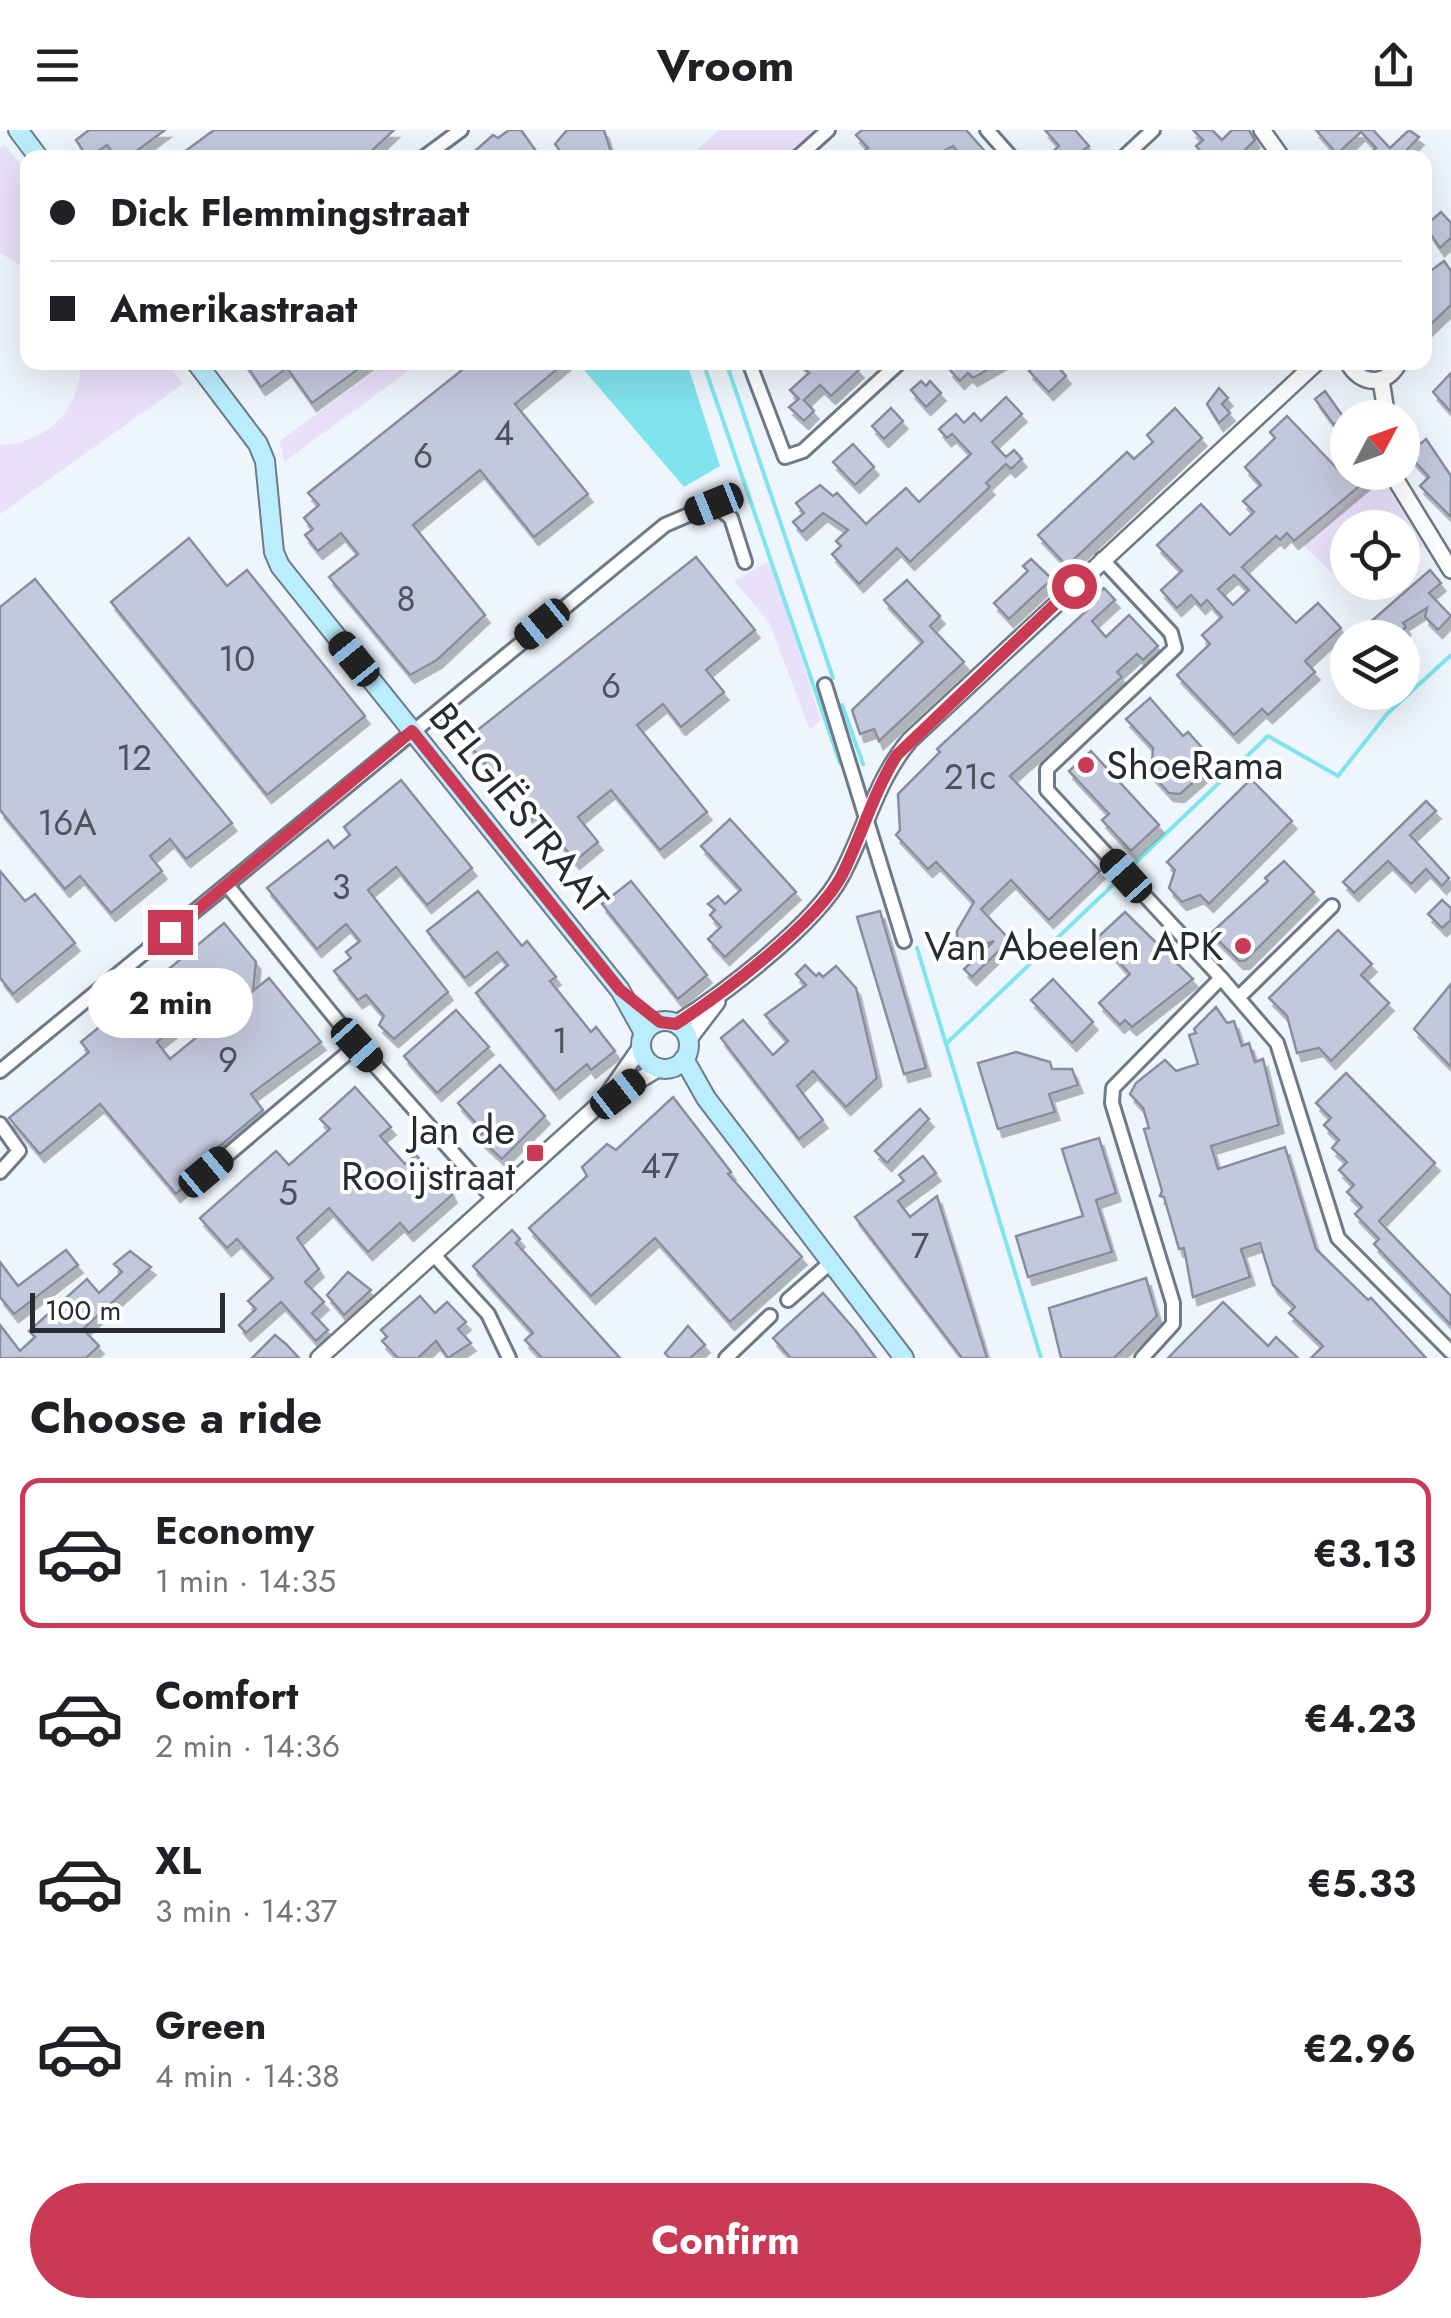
<!DOCTYPE html>
<html lang="en">
<head>
<meta charset="utf-8">
<style>
	body { margin:0; font-family:Jost,sans-serif; background:#f2f2f2; color:#202124; height:100vh; display:flex; flex-direction:column; font-size:38px; white-space:nowrap }
	* { box-sizing:border-box; margin:0 }
	p { font-size:32px; color:#757577 }
	.icon { flex:none; width:55px; height:55px; fill:none; stroke:currentColor; stroke-width:2; stroke-linecap:round; stroke-linejoin:round }
	.map { position:relative; height:1228px; overflow:hidden }
	.side { display:flex; flex-direction:column; background:#fff; flex:1 }
	.side>* { flex:none }
	.top-card { position:absolute; left:20px; top:20px; width:1412px; height:220px; border-radius:20px; box-shadow:0 10px 40px #0002; display:grid; align-content:center; height:220px; padding:0 30px; background:#fff }
	.needle { width:65px; rotate:49deg }
	.tools { position:absolute; left:1330px; top:270px; display:grid; gap:20px }
	.tools a { display:grid; place-items:center; width:90px; height:90px; border-radius:50%; background:#fff; box-shadow:0 10px 40px #0002; font-size:50px }
	.scale { position:absolute; left:30px; bottom:25px; width:195px; box-sizing:border-box; padding-left:10px; border:5px solid #272c33; border-top:0; font-size:28px; line-height:35px; white-space:nowrap; color:#272c33; -webkit-text-stroke:8px #fff; paint-order:stroke }
	.end { position:absolute; width:45px; height:45px; margin:-22px; border:12px solid #ca3a54; background:#fff; box-shadow:0 0 0 5px #fff }
	.from { border-radius:50% }
	.bubble { position:absolute; height:70px; border-radius:35px; background:#fff; box-shadow:0 10px 40px #0002; font-size:32px; font-weight:700; line-height:70px; text-align:center }
	.car { position:absolute; width:30px; height:60px; margin:-30px -15px; border-radius:12px; box-shadow:0 0 8px 2px #0007; background:linear-gradient(#222 24%,#8ab4d8 0 40%,#222 0 76%,#8ab4d8 0 86%,#222 0) }
	.top-card b { display:flex; align-items:center; gap:35px; height:95px; font-size:38px }
	.top-card b+b { border-top:2px solid #e0e0e0 }
	.top-card i { width:25px; height:25px; background:#202124 }
	ul { padding:0; list-style:none }
	li { display:flex; align-items:center; gap:30px; height:150px; margin:0 20px 15px; padding:0 10px; border:5px solid transparent; border-radius:20px }
	li div { flex:1 }
	li b { display:block; font-size:38px }
	li em { font-style:normal; font-weight:700 }
	li.active { border-color:#ca3a54 }
	li>.icon { width:90px; height:90px; stroke-width:1.5 }
	h2 { padding:0 30px; font-size:45px; line-height:120px }
	.cta { display:flex; gap:20px; margin-top:auto; padding:20px 30px }
	.cta a { flex:1; height:115px; border-radius:60px; background:#ca3a54; color:#fff; font-size:40px; font-weight:700; line-height:115px; text-align:center }
	header { display:flex; justify-content:space-between; align-items:center; height:130px; padding:0 30px; background:#fff; font-size:45px; font-weight:700 }
	.map>svg:first-child { display:block }
	.green { fill:#e9e0f9 }
	.water { fill:#80e4ee }
	.lines { fill:none; stroke-linecap:round; stroke-linejoin:round }
	.stream { stroke:#80e4ee; stroke-width:4 }
	.building { fill:#c4c8dc; stroke:#898da0; stroke-width:2.5; fill-rule:evenodd; filter:url(#shadow) }
	.minor-casing { stroke:#6d7a89; stroke-width:18 }
	.tertiary-casing { stroke:#6d7a89; stroke-width:20 }
	.secondary-casing { stroke:#6d7a89; stroke-width:22 }
	.minor { stroke:#fff; stroke-width:12 }
	.tertiary { stroke:#fff; stroke-width:15 }
	.secondary { stroke:#baedfe; stroke-width:18 }
	.route { stroke:#ca3a54; stroke-width:12 }
	.poi-dot { fill:#ca3a54; stroke:#fff; stroke-width:4 }
	.labels { text-anchor:middle; dominant-baseline:central; stroke-width:8; stroke-linejoin:round; paint-order:stroke }
	.number-label { font-size:35px; fill:#4e535d }
	.poi-label { font-size:40px; fill:#272c33; stroke:#fff; text-anchor:end }
	.street-label { font-size:40px; fill:#272c33; stroke:#fff }
</style>
</head>
<body>
<header><svg class="icon" aria-label="menu" viewBox="0 0 24 24"><path d="M4 6h16M4 12h16M4 18h16"/></svg>Vroom<svg class="icon" aria-label="share" viewBox="0 0 24 24"><path d="M12 15V3M7 8l5-5 5 5M5 13v7h14v-7"/></svg></header>
<div class="map">
<svg width="1451" height="1228" viewBox="0 0 1451 1228">
	<defs>
		<filter id="shadow"><feDropShadow dx="4.5" dy="8" stdDeviation="0" flood-color="#0004"/></filter>
	</defs>
	<rect width="100%" height="100%" fill="#eff5fc"/>
	<g class="green">
		<polygon points="719,0 815,0 785,27 689,27"/>
		<polygon points="5,15 27,44 27,139 0,123 0,18"/>
		<path d="M81,233h86l16,21 -183,130v-69c46,-1 81,-36 81,-82z"/>
		<polygon points="386,233 419,233 284,332 280,311"/>
		<polygon points="1380,345 1423,415 1403,434 1402,398 1348,398 1348,452 1383,453 1372,462 1355,465 1303,415"/>
		<polygon points="770,431 821,590 810,600 769,492 734,451"/>
	</g>
	<polygon class="water" points="578,233 687,233 720,336 684,357"/>
	<g class="lines">
		<g class="stream">
			<polyline points="654,27 655,28"/>
			<polyline points="703,232 840,633"/>
			<polyline points="726,232 833,548"/>
			<polyline points="842,575 863,634"/>
			<polyline points="1133,735 1268,606 1338,646 1387,584 1451,525"/>
			<polyline points="917,818 1041,1228"/>
			<polyline points="948,912 1114,754"/>
		</g>
	</g>
	<g class="building">
		<polygon points="89,0 165,0 127,28 116,28 107,15 88,28 76,10"/>
		<polygon points="214,0 394,0 364,28 337,28 333,21 326,28 176,28"/>
		<polygon points="509,0 521,0 541,28 467,28 493,5 498,8"/>
		<polygon points="567,0 604,0 613,28 565,28 555,14"/>
		<polygon points="862,0 966,0 991,28 963,28 953,16 931,28 857,28 868,18 856,5"/>
		<polygon points="1045,0 1075,0 1089,16 1072,28 1046,28 1059,16"/>
		<polygon points="1193,0 1212,0 1222,10 1232,0 1249,0 1255,10 1237,28 1207,28 1196,16 1203,10"/>
		<polygon points="1316,0 1373,0 1390,18 1409,0 1419,7 1399,28 1365,28 1376,18 1361,2 1337,24"/>
		<polygon points="1441,82 1451,93 1451,108 1440,118 1425,96"/>
		<polygon points="1444,131 1451,141 1451,175 1425,200 1425,145"/>
		<polygon points="244,232 368,232 312,273 287,238 261,257"/>
		<polygon points="472,232 566,232 515,274 588,364 534,407 480,340 413,395 485,485 437,530 410,545 329,447 358,424 341,403 318,421 305,405 313,399 304,388 319,375 308,363"/>
		<polygon points="800,232 852,232 859,240 831,266 820,255 804,270 814,281 804,291 789,277 799,269 790,260 809,243"/>
		<polygon points="957,232 1001,232 973,248 968,243 960,251 949,239"/>
		<polygon points="1038,232 1054,232 1066,246 1049,262 1029,241"/>
		<polygon points="1451,243 1451,282 1433,262"/>
		<polygon points="921,251 926,256 930,251 941,263 926,277 911,260"/>
		<polygon points="1219,258 1228,268 1222,274 1230,283 1219,293 1207,274"/>
		<polygon points="1325,261 1344,288 1334,295 1315,269"/>
		<polygon points="1006,267 1022,284 992,312 1006,327 1014,320 1022,329 1011,339 1006,334 986,353 990,357 910,432 897,418 859,454 832,424 841,416 836,411 848,400 823,383 802,402 793,392 804,383 796,373 820,355 833,366 837,363 866,394 906,358 919,372 971,324 952,304 947,308 939,299 956,284 964,293 974,283 981,291"/>
		<polygon points="891,278 903,291 884,309 872,296"/>
		<polygon points="1175,278 1202,308 1067,436 1038,405 1127,322 1134,329 1153,312 1147,305"/>
		<path d="M1287,286l62,65 9,-9 10,7 -74,62 -7,-8 -7,7 -4,-4 -34,31 54,56 22,-20 23,25 -36,33 10,11 -47,43 -6,-6 -28,26 -57,-60 33,-31 -8,-9 20,-18 -15,-17 -6,6 -10,-11 -14,13 -16,-18 21,-19 -25,-26 44,-41 29,31 24,-23 -11,-11 18,-16 -16,-18 30,-29 -5,-6zM1234,445l15,15 -16,15 -15,-16z"/>
		<polygon points="1426,309 1451,346 1451,387 1420,356 1429,347 1408,324"/>
		<polygon points="853,314 874,337 855,355 833,332"/>
		<polygon points="189,408 227,456 247,440 365,586 267,665 111,472"/>
		<polygon points="696,427 755,500 706,540 724,562 681,597 663,574 637,595 707,682 660,720 611,660 578,687 598,712 575,731 537,684 532,689 465,610"/>
		<polygon points="1031,429 1052,449 1009,489 994,473 1028,441 1023,436"/>
		<polygon points="1430,440 1441,453 1429,463 1451,486 1438,500 1425,487 1427,478 1403,493 1406,497 1394,508 1352,508"/>
		<polygon points="35,449 232,693 186,729 170,709 150,726 162,741 111,783 80,746 65,759 0,680 0,477"/>
		<polygon points="907,450 940,486 930,496 964,532 879,611 874,599 860,604 852,580 923,512 884,470"/>
		<polygon points="1104,458 1115,470 1092,491 1106,507 1129,485 1158,516 1143,530 1137,524 1117,542 1122,547 1010,646 1100,741 1049,790 1011,750 981,779 1010,810 972,847 964,839 994,811 958,824 957,801 974,772 936,732 928,739 896,705 900,700 898,664 940,622 937,619 1097,471 1094,467"/>
		<polygon points="1150,568 1183,606 1188,602 1206,622 1201,626 1205,642 1180,664 1169,663 1146,638 1152,633 1153,618 1126,589"/>
		<polygon points="1091,621 1159,695 1131,721 1102,690 1109,684 1069,641"/>
		<polygon points="1251,649 1292,691 1209,774 1200,765 1182,772 1169,758 1175,740 1167,732"/>
		<polygon points="401,650 472,738 427,775 396,737 368,760 448,862 394,909 379,895 384,886 366,865 358,870 334,841 351,828 346,822 360,811 346,794 317,819 267,758 328,710 334,718 350,705 344,697"/>
		<polygon points="1426,671 1436,681 1410,705 1449,748 1442,756 1426,739 1411,754 1388,731 1354,763 1343,752"/>
		<polygon points="730,689 796,762 725,827 708,809 721,797 710,785 715,780 708,774 718,766 725,774 741,760 701,716"/>
		<polygon points="1284,731 1314,762 1245,831 1239,831 1211,803 1268,751 1265,748"/>
		<polygon points="0,741 25,771 35,764 75,813 13,864 0,848"/>
		<polygon points="631,751 707,845 678,869 602,774"/>
		<polygon points="478,761 522,816 527,811 556,847 550,851 591,902 596,897 615,921 591,940 587,934 555,961 476,863 508,835 497,822 465,848 427,801"/>
		<polygon points="1442,770 1451,778 1451,790 1442,798 1428,784"/>
		<polygon points="880,781 926,938 904,944 857,787"/>
		<polygon points="1125,782 1193,849 1132,897 1125,890 1120,895 1099,873 1130,844 1097,808"/>
		<polygon points="224,793 256,832 253,861 269,848 321,912 251,964 263,980 190,1041 195,1047 176,1064 100,974 40,1024 9,988 89,922 81,912 147,858 178,895 157,912 170,929 209,897 164,843"/>
		<polygon points="1338,800 1372,834 1361,845 1389,873 1331,931 1319,918 1297,923 1287,886 1269,868"/>
		<polygon points="805,835 816,846 819,843 823,847 836,836 856,858 877,948 846,977 813,941 797,956 823,990 799,1009 721,908 743,890 773,925 788,911 765,885 806,855 796,844"/>
		<polygon points="1053,849 1093,892 1072,913 1031,870"/>
		<polygon points="1451,854 1451,937 1414,899"/>
		<polygon points="1216,877 1227,893 1234,891 1242,916 1249,913 1255,932 1263,929 1279,995 1211,1016 1218,1039 1285,1017 1316,1119 1368,1170 1371,1168 1426,1228 1311,1228 1323,1216 1289,1183 1295,1177 1273,1155 1260,1113 1241,1119 1250,1147 1193,1167 1184,1118 1179,1119 1164,1067 1160,1066 1162,1061 1144,999 1149,998 1143,978 1130,964 1136,953 1165,930 1176,941 1198,934 1189,905 1196,903 1194,899"/>
		<polygon points="456,880 489,917 437,963 404,926"/>
		<polygon points="1016,922 1050,932 1052,939 1072,939 1078,955 1049,964 1055,982 998,999 978,933"/>
		<polygon points="500,935 545,986 502,1029 478,1007 484,1002 458,973"/>
		<polygon points="1346,943 1435,1033 1379,1091 1451,1166 1451,1195 1374,1114 1379,1109 1355,1084 1362,1077 1347,1062 1354,1055 1339,1040 1347,1032 1332,1018 1339,1010 1324,995 1331,988 1316,973"/>
		<polygon points="355,957 391,997 380,1006 405,1034 416,1025 438,1050 443,1046 452,1065 409,1103 400,1093 368,1122 329,1078 297,1108 319,1139 305,1152 324,1172 312,1183 328,1200 316,1211 281,1172 246,1203 239,1195 256,1179 248,1171 273,1148 237,1109 227,1118 200,1088 276,1021 289,1035 330,999 320,989"/>
		<polygon points="673,967 731,1042 728,1044 802,1127 730,1192 655,1108 591,1166 529,1098 587,1046 582,1037 607,1014 616,1020"/>
		<polygon points="920,979 929,989 887,1033 875,1021"/>
		<polygon points="1099,1008 1116,1063 1096,1070 1112,1122 1028,1147 1016,1106 1083,1086 1062,1019"/>
		<polygon points="923,1026 936,1043 898,1071 910,1087 937,1066 987,1228 962,1228 855,1087 904,1051 899,1045"/>
		<polygon points="512,1100 520,1109 516,1113 620,1228 542,1228 525,1210 533,1203 473,1136"/>
		<polygon points="66,1120 78,1135 14,1184 0,1167 0,1132 18,1156"/>
		<polygon points="130,1121 151,1137 83,1199 99,1216 86,1228 0,1228 0,1195 20,1221 35,1207 29,1201 87,1149 99,1163 122,1142 114,1134"/>
		<polygon points="348,1142 371,1160 344,1185 327,1165"/>
		<polygon points="1146,1148 1157,1186 1114,1228 1061,1228 1049,1178"/>
		<polygon points="823,1163 855,1200 876,1228 791,1228 773,1208"/>
		<polygon points="420,1166 435,1183 447,1172 466,1192 458,1199 471,1213 448,1228 436,1211 418,1228 398,1228 382,1211 387,1207 381,1200"/>
		<polygon points="1223,1172 1268,1216 1276,1207 1298,1228 1168,1228"/>
		<polygon points="688,1196 705,1215 690,1228 669,1228 665,1223"/>
		<polygon points="275,1205 286,1214 299,1228 252,1228"/>
	</g>
	<g class="lines">
		<defs>
			<g id="minor">
				<polyline points="987,0 1012,28"/>
				<polyline points="423,28 461,0"/>
				<polyline points="797,28 828,0"/>
				<polyline points="1123,28 1153,0"/>
				<polyline points="749,232 785,327 803,321 900,232"/>
				<polyline points="1102,429 1171,503 1175,518 1047,639 1047,660 1221,848"/>
				<polyline points="825,555 904,811"/>
				<polyline points="227,755 357,915 495,1070"/>
				<polyline points="1240,866 1332,776"/>
				<polyline points="0,941 665,395 714,374 731,388 745,432"/>
				<polyline points="0,994 19,1021 0,1042"/>
				<polyline points="206,1043 357,915"/>
				<polyline points="434,1125 488,1184 509,1228"/>
				<polyline points="788,1170 830,1133"/>
				<polyline points="726,1228 770,1186"/>
				<polyline points="1142,1228 1173,1194 1173,1173 1112,973 1113,958 1221,848 1277,913 1338,1108 1451,1222"/>
			</g>
			<g id="tertiary">
				<polyline points="1262,0 1282,28"/>
				<path d="M1348,232c12,24 39,25 51,0"/>
				<polyline points="1381,250 1387,288"/>
				<polyline points="1391,342 1451,440"/>
				<path d="M676,894c47,-30 139,-99 165,-148 25,-46 34,-95 69,-136l407,-378"/>
				<polyline points="688,910 717,872"/>
				<polyline points="613,966 659,938"/>
				<polyline points="319,1228 604,970 641,917"/>
			</g>
			<g id="secondary">
				<polyline points="18,0 39,28"/>
				<polyline points="196,232 258,314 265,331 274,422 280,436 620,860 644,903"/>
				<circle cx="665" cy="915" r="24"/>
				<polyline points="684,929 706,968 904,1228"/>
			</g>
		</defs>
		<use href="#minor" class="minor-casing"/>
		<use href="#tertiary" class="tertiary-casing"/>
		<use href="#secondary" class="secondary-casing"/>
		<use href="#minor" class="minor"/>
		<use href="#tertiary" class="tertiary"/>
		<use href="#secondary" class="secondary"/>
	</g>
	<g class="lines">
		<path class="route" d="M170,802l242,-201 208,259 40,32 16,2c46,-30 141,-101 166,-149 20,-40 31,-82 55,-120l177,-169"/>
	</g>
	<g class="poi-dot">
		<circle cx="1086" cy="635" r="10"/>
		<circle cx="1243" cy="816" r="10"/>
		<rect x="525" y="1013" width="20" height="20" rx="5"/>
	</g>
	<g class="labels">
		<g class="number-label">
			<text x="504" y="303">4</text>
			<text x="423" y="326">6</text>
			<text x="406" y="469">8</text>
			<text x="237" y="529">10</text>
			<text x="611" y="556">6</text>
			<text x="134" y="628">12</text>
			<text x="970" y="647">21c</text>
			<text x="67" y="693">16A</text>
			<text x="341" y="757">3</text>
			<text x="560" y="911">1</text>
			<text x="228" y="930">9</text>
			<text x="660" y="1036">47</text>
			<text x="288" y="1063">5</text>
			<text x="920" y="1116">7</text>
		</g>
		<g class="poi-label">
			<text x="1106" y="635" text-anchor="start">ShoeRama</text>
			<text x="1223" y="816">Van Abeelen APK</text>
			<text x="515" y="1000">Jan de<tspan x="515" dy="46">Rooijstraat</tspan></text>
		</g>
		<g class="street-label">
			<text transform="translate(519 678) rotate(51)">BELGIËSTRAAT</text>
		</g>
	</g>
</svg>
<div class="tools">
<a><svg class="needle" viewBox="-14 -14 28 28"><path d="M0-13l5 13h-10z" fill="#e53935"/><path d="M0 13l5-13h-10z" fill="#757577"/></svg></a>
<a><svg class="icon" aria-label="locate" viewBox="0 0 24 24"><circle cx="12" cy="12" r="6"/><path d="M12 2v4M12 18v4M2 12h4M18 12h4"/></svg></a>
<a><svg class="icon" aria-label="layers" viewBox="0 0 24 24"><path d="M12 4l9 5-9 5-9-5zM3 14l9 5 9-5"/></svg></a>
</div>
<div class="scale">100 m</div>
<i class="end from" style="left:1074px;top:456px"></i>
<i class="end" style="left:170px;top:802px"></i>
<div class="bubble" style="left:88px;top:838px;width:165px">2 min</div>
<i class="car" style="left:714px;top:374px;rotate:248deg"></i>
<i class="car" style="left:542px;top:494px;rotate:231deg"></i>
<i class="car" style="left:354px;top:529px;rotate:321deg"></i>
<i class="car" style="left:1126px;top:746px;rotate:318deg"></i>
<i class="car" style="left:357px;top:915px;rotate:138deg"></i>
<i class="car" style="left:618px;top:964px;rotate:52deg"></i>
<i class="car" style="left:206px;top:1042px;rotate:50deg"></i>
<div class="top-card">
<b><i class="from"></i>Dick Flemmingstraat</b>
<b><i></i>Amerikastraat</b>
</div>
</div>
<section class="side">
<h2>Choose a ride</h2>
<ul>
<li class="active"><svg class="icon" aria-label="car" viewBox="0 0 24 24"><path d="M5 17H2v-5l4-1 3-4h7l3 4 3 1v5h-3M9 17h6M6 11h13"/><circle cx="7" cy="17" r="2"/><circle cx="17" cy="17" r="2"/></svg><div><b>Economy</b><p>1 min · 14:35</p></div><em>€3.13</em></li>
<li><svg class="icon" aria-label="car" viewBox="0 0 24 24"><path d="M5 17H2v-5l4-1 3-4h7l3 4 3 1v5h-3M9 17h6M6 11h13"/><circle cx="7" cy="17" r="2"/><circle cx="17" cy="17" r="2"/></svg><div><b>Comfort</b><p>2 min · 14:36</p></div><em>€4.23</em></li>
<li><svg class="icon" aria-label="car" viewBox="0 0 24 24"><path d="M5 17H2v-5l4-1 3-4h7l3 4 3 1v5h-3M9 17h6M6 11h13"/><circle cx="7" cy="17" r="2"/><circle cx="17" cy="17" r="2"/></svg><div><b>XL</b><p>3 min · 14:37</p></div><em>€5.33</em></li>
<li><svg class="icon" aria-label="car" viewBox="0 0 24 24"><path d="M5 17H2v-5l4-1 3-4h7l3 4 3 1v5h-3M9 17h6M6 11h13"/><circle cx="7" cy="17" r="2"/><circle cx="17" cy="17" r="2"/></svg><div><b>Green</b><p>4 min · 14:38</p></div><em>€2.96</em></li>
</ul>
<div class="cta"><a>Confirm</a></div>
</section>
</body>
</html>
